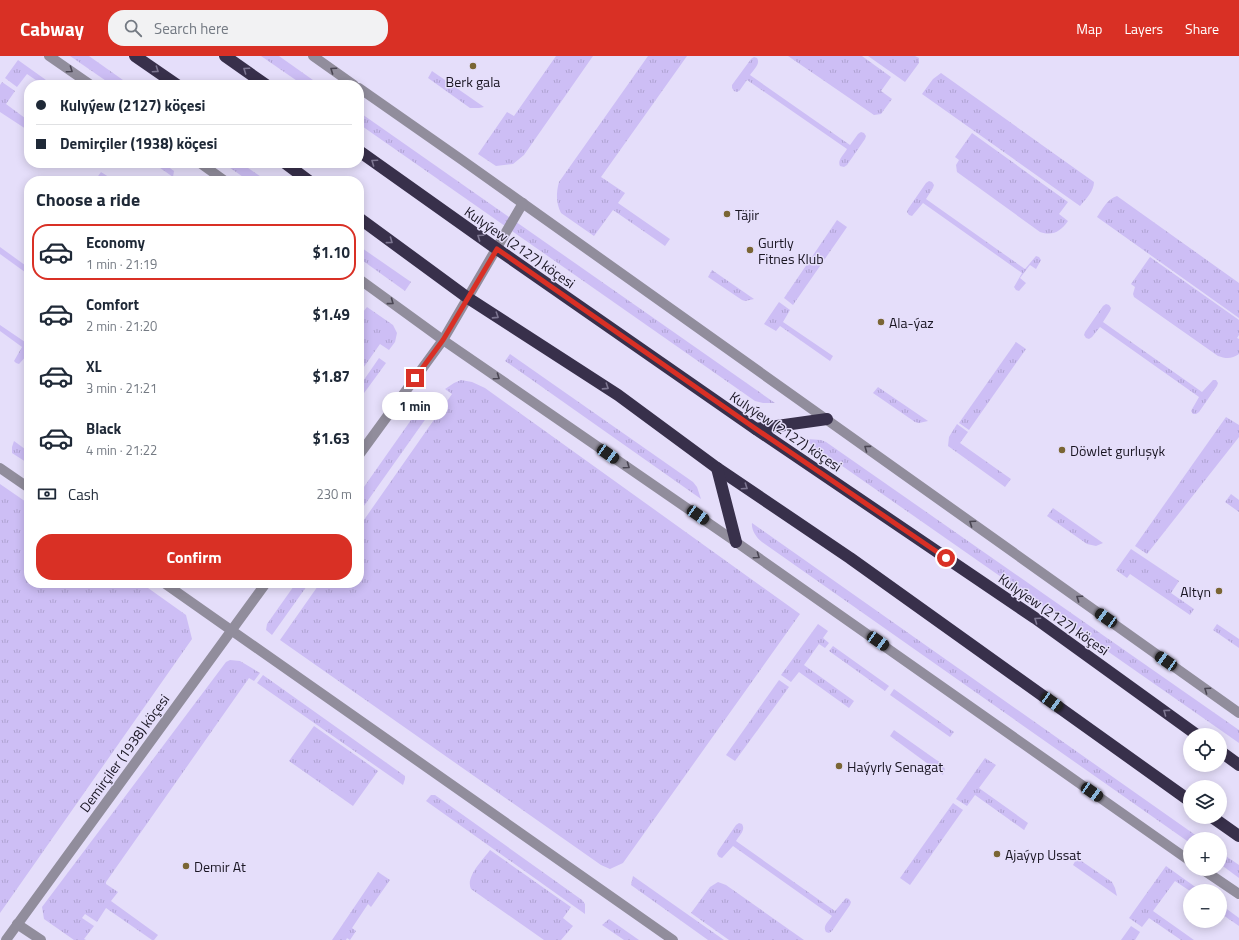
<!DOCTYPE html>
<html lang="en">
<head>
<meta charset="utf-8">
<style>
	body { margin:0; font-family:"Titillium Web",sans-serif; background:#f2f2f3; color:#1f2937; height:100vh; display:flex; flex-direction:column; font-size:15px; white-space:nowrap }
	* { box-sizing:border-box; margin:0 }
	p { font-size:13px; color:#747a83 }
	.icon { flex:none; width:22px; height:22px; fill:none; stroke:currentColor; stroke-width:2; stroke-linecap:round; stroke-linejoin:round }
	.map { position:relative; flex:1; overflow:hidden }
	.side { position:absolute; left:24px; top:120px; width:340px; height:412px; display:flex; flex-direction:column; background:#fff; border-radius:16px; box-shadow:0 2px 10px #0003 }
	.side>* { flex:none }
	.hud { position:absolute; left:24px; top:24px; width:340px; height:88px; border-radius:16px; box-shadow:0 2px 10px #0003; display:grid; align-content:center; height:88px; padding:0 12px; background:#fff }
	.tools { position:absolute; left:1183px; top:672px; display:grid; gap:8px }
	.tools a { display:grid; place-items:center; width:44px; height:44px; border-radius:50%; background:#fff; box-shadow:0 2px 10px #0003; font-size:20px }
	.end { position:absolute; width:18px; height:18px; margin:-9px; border:5px solid #d93025; background:#fff; box-shadow:0 0 0 2px #fff }
	.from { border-radius:50% }
	.bubble { position:absolute; height:28px; border-radius:14px; background:#fff; box-shadow:0 2px 10px #0003; font-size:13px; font-weight:700; line-height:28px; text-align:center }
	.car { position:absolute; width:12px; height:24px; margin:-12px -6px; border-radius:5px; box-shadow:0 0 3px 1px #0007; background:linear-gradient(#222 24%,#8ab4d8 0 40%,#222 0 76%,#8ab4d8 0 86%,#222 0) }
	.hud b { display:flex; align-items:center; gap:14px; height:38px; font-size:15px }
	.hud b+b { border-top:1px solid #e0e1e3 }
	.hud i { width:10px; height:10px; background:#1f2937 }
	ul { padding:0; list-style:none }
	li { display:flex; align-items:center; gap:12px; height:56px; margin:0 8px 6px; padding:0 4px; border:2px solid transparent; border-radius:16px }
	li div { flex:1 }
	li b { display:block; font-size:15px }
	li em { font-style:normal; font-weight:700 }
	li.active { border-color:#d93025 }
	li>.icon { width:36px; height:36px; stroke-width:1.5 }
	h2 { padding:0 12px; font-size:18px; line-height:48px }
	.pay { display:flex; align-items:center; gap:10px; height:44px; padding:0 12px; font-size:15px }
	.pay p { margin-inline-start:auto }
	.cta { display:flex; gap:8px; margin-top:auto; padding:8px 12px }
	.cta a { flex:1; height:46px; border-radius:16px; background:#d93025; color:#fff; font-size:16px; font-weight:700; line-height:46px; text-align:center }
	header { display:flex; align-items:center; gap:24px; box-sizing:border-box; height:56px; padding:0 20px; background:#d93025; color:#fff }
	header strong { font-size:19px }
	nav { display:flex; gap:22px; margin-inline-start:auto; font-size:14px }
	.search { width:280px; height:36px; background:#f2f2f3; display:flex; align-items:center; gap:10px; box-sizing:border-box; padding:0 14px; border-radius:16px; color:#747a83; font-size:15px }
	.map>svg:first-child { display:block }
	.grass { fill:url(#grass-tufts) }
	.lines { fill:none; stroke-linecap:round; stroke-linejoin:round }
	.street { stroke:#918d9c; stroke-width:10 }
	.highway { stroke:#38304b; stroke-width:12 }
	.oneway { stroke:#4a4653 }
	.oneway2 { stroke:#7d7691 }
	.route { stroke:#d93025; stroke-width:5 }
	.poi-dot { fill:#7a6534; stroke:#e5defa; stroke-width:1.5 }
	.labels { text-anchor:middle; dominant-baseline:central; stroke-width:3; stroke-linejoin:round; paint-order:stroke }
	.poi-label { font-size:14px; fill:#1a1623; stroke:#e5defa; text-anchor:start }
	.street-label { font-size:14px; fill:#1a1623; stroke:#e5defa }
</style>
</head>
<body>
<header>
<strong>Cabway</strong>
<div class="search"><svg class="icon" aria-label="search" viewBox="0 0 24 24"><circle cx="10" cy="10" r="6"/><path d="M15 15l6 6"/></svg>Search here</div>
<nav><a>Map</a><a>Layers</a><a>Share</a></nav>
</header>
<div class="map">
<svg width="1239" height="884" viewBox="0 0 1239 884">
	<defs>
		<pattern id="grass-tufts" width="24" height="20" patternUnits="userSpaceOnUse"><rect width="24" height="20" fill="#cdbef5"/><path d="M3 7l-1-3M5 7V3M7 7l1-3M15 17l-1-3M17 17v-4M19 17l1-3" fill="none" stroke="#afa3d2"/></pattern>
	</defs>
	<rect width="100%" height="100%" fill="#e5defa"/>
	<g class="grass">
		<polygon points="70,0 89,0 130,29 112,29"/>
		<polygon points="261,0 279,0 320,29 303,29"/>
		<polygon points="556,0 593,0 524,99 513,108 496,110 478,98 507,56 514,60"/>
		<path d="M648,0h39l-86,121 24,16 -7,10 52,36 -5,7 -52,-36 -19,26 -33,-23c-5,-10 -5,-20 -2,-31z"/>
		<polygon points="788,0 862,0 891,21 881,35 892,43 881,58 874,59"/>
		<polygon points="868,0 915,0 919,2 919,7 905,26"/>
		<path d="M754,1l3,1c4,6 -4,12 -7,17l100,70 8,-11 3,-2 3,1 2,3 -1,3 -18,26 -3,2 -4,-1c-3,-6 4,-11 7,-17l-100,-69 -7,10 -3,2 -3,-1 -2,-3v-3l19,-26z"/>
		<polygon points="18,4 53,29 43,29 27,18 17,31 5,22"/>
		<polygon points="432,15 484,51 479,52 470,52 428,22"/>
		<path d="M941,17l153,109c0,9 -8,17 -14,24l-158,-112 11,-15z"/>
		<polygon points="2,26 15,35 6,48 29,65 29,75 0,56 0,29"/>
		<polygon points="359,56 775,347 763,347 755,345 359,68"/>
		<path d="M972,77l96,69 -9,12 9,7c-8,11 -15,15 -28,11l-83,-60 -1,-7 3,-5 -4,-3z"/>
		<polygon points="153,107 163,107 174,115 173,121"/>
		<polygon points="223,107 241,107 267,125 249,125"/>
		<polygon points="101,116 115,125 100,125 96,123"/>
		<polygon points="929,125 932,126 934,129 933,132 926,143 1025,213 1036,200 1039,201 1041,204 1036,213 1030,209 1020,222 1026,227 1019,235 1016,234 1014,231 1022,217 923,147 912,160 909,159 907,156 908,153 926,127"/>
		<path d="M1117,140l122,87v35l-142,-101c5,-7 10,-18 20,-21z"/>
		<polygon points="837,164 847,171 793,249 784,242"/>
		<polygon points="359,190 411,226 405,235 359,202"/>
		<polygon points="0,191 29,212 29,219 0,198"/>
		<path d="M1150,201l89,63v15l-2,3 2,1v15c-7,5 -13,5 -21,2l-84,-59 -1,-3 2,-7 -4,-3z"/>
		<polygon points="712,214 754,243 745,245 742,244 708,221"/>
		<polygon points="779,246 790,254 783,266 833,300 830,305 780,270 776,275 764,268"/>
		<polygon points="1106,248 1109,249 1111,252 1110,255 1103,266 1202,336 1213,324 1216,324 1218,327 1217,330 1199,356 1196,358 1193,358 1191,355 1199,341 1100,271 1092,281 1089,283 1086,282 1084,279 1085,276 1103,250"/>
		<polygon points="367,251 393,269 397,277 395,286 389,294 380,288 359,318 359,261"/>
		<polygon points="0,269 25,286 29,281 29,290 26,295 29,297 19,308 16,307 14,305 22,291 0,275"/>
		<polygon points="1016,286 1026,293 969,374 959,367"/>
		<polygon points="510,298 693,426 697,431 701,443 505,305"/>
		<polygon points="379,302 386,307 359,344 359,331"/>
		<polygon points="461,324 472,326 485,332 800,558 623,807 610,813 601,809 280,584 320,527 359,527 359,471 452,338 445,333 454,327"/>
		<polygon points="878,331 928,365 919,367 915,366 873,337"/>
		<polygon points="430,337 439,344 359,457 359,438"/>
		<polygon points="1226,361 1239,369 1239,381 1147,498 1135,490"/>
		<polygon points="957,368 968,376 960,387 1011,423 1005,431 948,390 949,381"/>
		<polygon points="807,383 821,384 826,386 1239,674 1239,687 805,384"/>
		<polygon points="14,385 29,396 29,408 12,397 12,391"/>
		<polygon points="0,428 29,448 29,527 141,527 186,559 192,583 0,857"/>
		<polygon points="1231,438 1239,444 1239,456 1225,446"/>
		<polygon points="1053,452 1103,487 1096,490 1087,488 1047,460"/>
		<path d="M752,467l449,316h-11v4l-428,-301c-6,-4 -11,-13 -10,-19z"/>
		<polygon points="1131,493 1179,525 1171,537 1194,553 1190,559 1130,518 1127,522 1116,514"/>
		<polygon points="296,527 309,527 272,579 266,574 267,568"/>
		<polygon points="818,568 828,575 823,582 829,587 825,592 819,588 804,609 854,645 849,652 799,616 791,626 781,619"/>
		<polygon points="1217,568 1239,583 1239,592 1213,574"/>
		<polygon points="833,590 889,630 885,635 829,595"/>
		<polygon points="230,604 240,605 260,617 254,625 249,622 106,826 106,828 118,836 111,845 158,879 154,884 152,884 106,852 97,866 85,858 82,862 94,870 84,883 86,884 74,884 44,863 42,851 226,606"/>
		<polygon points="263,619 405,720 405,723 403,729 257,627"/>
		<polygon points="779,624 789,631 735,705 726,699"/>
		<polygon points="894,633 954,676 950,681 890,639"/>
		<polygon points="314,670 378,715 353,750 289,705"/>
		<polygon points="894,674 942,708 945,713 943,719 890,680"/>
		<polygon points="985,702 996,709 979,732 1028,767 1024,774 975,739 967,750 956,743"/>
		<polygon points="431,739 435,739 582,844 585,848 585,858 426,745"/>
		<polygon points="953,747 963,754 910,829 900,822"/>
		<path d="M739,767l3,1c4,6 -3,12 -6,17l99,70 11,-13 3,1 2,3 -1,3 -18,26 -3,2 -3,-1c-4,-6 3,-11 6,-16l-99,-70 -11,12 -3,-1 -2,-3 1,-3 18,-26z"/>
		<path d="M490,794l81,57 -8,11 10,8 -12,14h-17l-73,-51c-6,-12 12,-29 19,-39z"/>
		<polygon points="1220,796 1239,809 1239,822 1220,808"/>
		<polygon points="1077,802 1112,826 1115,832 1117,840 1073,809"/>
		<polygon points="1166,810 1201,835 1190,835 1175,825 1153,855 1194,884 1181,884 1149,862 1142,871 1129,862"/>
		<polygon points="378,816 390,824 371,851 368,848 352,872 356,875 350,884 347,882 346,884 332,884"/>
		<polygon points="633,820 724,884 708,884 631,829"/>
		<polygon points="718,826 726,829 804,884 729,884 691,857 710,831"/>
		<polygon points="1220,848 1239,862 1239,870 1220,857"/>
		<polygon points="609,863 639,884 624,884 602,869"/>
		<polygon points="1131,870 1140,876 1135,884 1121,884"/>
	</g>
	<g class="lines">
		<g class="street">
			<polyline points="49,0 91,29"/>
			<polyline points="313,0 354,29"/>
			<polyline points="359,32 462,104 1239,657"/>
			<polyline points="200,107 225,125"/>
			<polyline points="359,223 443,284 736,486 1190,805"/>
			<polyline points="359,399 443,284 523,147"/>
			<polyline points="0,412 29,432"/>
			<polyline points="164,527 673,884"/>
			<polyline points="1202,813 1239,838"/>
			<polyline points="17,868 41,884"/>
			<polyline points="6,884 266,527"/>
		</g>
		<g class="highway">
			<polyline points="135,0 177,29"/>
			<polyline points="225,0 266,29"/>
			<polyline points="359,95 497,193 756,373 1035,562 1197,679"/>
			<polyline points="285,107 309,125"/>
			<polyline points="359,162 468,242 618,339 717,412 850,502 1190,745"/>
			<polyline points="756,373 827,363"/>
			<polyline points="717,412 736,486"/>
			<polyline points="1220,695 1239,709"/>
			<polyline points="1212,761 1239,780"/>
		</g>
	</g>
	<defs><path id="oneway-chevron" d="M-2-3.5L2.5 0L-2 3.5" fill="none" stroke-width="1.6" stroke-linecap="round" stroke-linejoin="round"/></defs>
	<g class="oneway">
		<use href="#oneway-chevron" transform="translate(70 14) rotate(35)"/>
		<use href="#oneway-chevron" transform="translate(333 14) rotate(-145)"/>
		<use href="#oneway-chevron" transform="translate(391 246) rotate(36)"/>
		<use href="#oneway-chevron" transform="translate(497 321) rotate(35)"/>
		<use href="#oneway-chevron" transform="translate(867 392) rotate(-144)"/>
		<use href="#oneway-chevron" transform="translate(627 410) rotate(35)"/>
		<use href="#oneway-chevron" transform="translate(972 467) rotate(-145)"/>
		<use href="#oneway-chevron" transform="translate(757 500) rotate(35)"/>
		<use href="#oneway-chevron" transform="translate(1079 542) rotate(-145)"/>
		<use href="#oneway-chevron" transform="translate(1207 634) rotate(-145)"/>
	</g>
	<g class="oneway2">
		<use href="#oneway-chevron" transform="translate(156 14) rotate(34)"/>
		<use href="#oneway-chevron" transform="translate(246 14) rotate(-145)"/>
		<use href="#oneway-chevron" transform="translate(374 106) rotate(-145)"/>
		<use href="#oneway-chevron" transform="translate(480 181) rotate(-145)"/>
		<use href="#oneway-chevron" transform="translate(390 185) rotate(36)"/>
		<use href="#oneway-chevron" transform="translate(496 260) rotate(33)"/>
		<use href="#oneway-chevron" transform="translate(606 331) rotate(33)"/>
		<use href="#oneway-chevron" transform="translate(745 431) rotate(34)"/>
		<use href="#oneway-chevron" transform="translate(1037 564) rotate(-145)"/>
		<use href="#oneway-chevron" transform="translate(1166 656) rotate(-144)"/>
	</g>
	<g class="lines">
		<polyline class="route" points="415,322 443,284 497,193 756,373 946,502"/>
	</g>
	<g class="poi-dot">
		<circle cx="473" cy="10" r="4"/>
		<circle cx="727" cy="158" r="4"/>
		<circle cx="750" cy="194" r="4"/>
		<circle cx="881" cy="266" r="4"/>
		<circle cx="1062" cy="394" r="4"/>
		<circle cx="1219" cy="535" r="4"/>
		<circle cx="839" cy="710" r="4"/>
		<circle cx="997" cy="798" r="4"/>
		<circle cx="186" cy="810" r="4"/>
	</g>
	<g class="labels">
		<g class="poi-label">
			<text x="473" y="25" text-anchor="middle">Berk gala</text>
			<text x="735" y="158">Täjir</text>
			<text x="758" y="186">Gurtly<tspan x="758" dy="16">Fitnes Klub</tspan></text>
			<text x="889" y="266">Ala-ýaz</text>
			<text x="1070" y="394">Döwlet gurluşyk</text>
			<text x="1211" y="535" text-anchor="end">Altyn</text>
			<text x="847" y="710">Haýyrly Senagat</text>
			<text x="1005" y="798">Ajaýyp Ussat</text>
			<text x="194" y="810">Demir At</text>
		</g>
		<g class="street-label">
			<text transform="translate(520 191) rotate(35)">Kulyýew (2127) köçesi</text>
			<text transform="translate(786 375) rotate(34)">Kulyýew (2127) köçesi</text>
			<text transform="translate(1054 558) rotate(35)">Kulyýew (2127) köçesi</text>
			<text transform="translate(124 697) rotate(-54)">Demirçiler (1938) köçesi</text>
		</g>
	</g>
</svg>
<div class="tools">
<a><svg class="icon" aria-label="locate" viewBox="0 0 24 24"><circle cx="12" cy="12" r="6"/><path d="M12 2v4M12 18v4M2 12h4M18 12h4"/></svg></a>
<a><svg class="icon" aria-label="layers" viewBox="0 0 24 24"><path d="M12 4l9 5-9 5-9-5zM3 14l9 5 9-5"/></svg></a>
<a>+</a>
<a>−</a>
</div>
<i class="end from" style="left:946px;top:502px"></i>
<i class="end" style="left:415px;top:322px"></i>
<div class="bubble" style="left:382px;top:336px;width:66px">1 min</div>
<i class="car" style="left:608px;top:398px;rotate:125deg"></i>
<i class="car" style="left:698px;top:459px;rotate:124deg"></i>
<i class="car" style="left:1106px;top:562px;rotate:305deg"></i>
<i class="car" style="left:878px;top:585px;rotate:125deg"></i>
<i class="car" style="left:1166px;top:605px;rotate:305deg"></i>
<i class="car" style="left:1052px;top:646px;rotate:126deg"></i>
<i class="car" style="left:1092px;top:736px;rotate:125deg"></i>
<div class="hud">
<b><i class="from"></i>Kulyýew (2127) köçesi</b>
<b><i></i>Demirçiler (1938) köçesi</b>
</div>
<section class="side">
<h2>Choose a ride</h2>
<ul>
<li class="active"><svg class="icon" aria-label="car" viewBox="0 0 24 24"><path d="M5 17H2v-5l4-1 3-4h7l3 4 3 1v5h-3M9 17h6M6 11h13"/><circle cx="7" cy="17" r="2"/><circle cx="17" cy="17" r="2"/></svg><div><b>Economy</b><p>1 min · 21:19</p></div><em>$1.10</em></li>
<li><svg class="icon" aria-label="car" viewBox="0 0 24 24"><path d="M5 17H2v-5l4-1 3-4h7l3 4 3 1v5h-3M9 17h6M6 11h13"/><circle cx="7" cy="17" r="2"/><circle cx="17" cy="17" r="2"/></svg><div><b>Comfort</b><p>2 min · 21:20</p></div><em>$1.49</em></li>
<li><svg class="icon" aria-label="car" viewBox="0 0 24 24"><path d="M5 17H2v-5l4-1 3-4h7l3 4 3 1v5h-3M9 17h6M6 11h13"/><circle cx="7" cy="17" r="2"/><circle cx="17" cy="17" r="2"/></svg><div><b>XL</b><p>3 min · 21:21</p></div><em>$1.87</em></li>
<li><svg class="icon" aria-label="car" viewBox="0 0 24 24"><path d="M5 17H2v-5l4-1 3-4h7l3 4 3 1v5h-3M9 17h6M6 11h13"/><circle cx="7" cy="17" r="2"/><circle cx="17" cy="17" r="2"/></svg><div><b>Black</b><p>4 min · 21:22</p></div><em>$1.63</em></li>
</ul>
<div class="pay"><svg class="icon" aria-label="cash" viewBox="0 0 24 24"><path d="M3 7h18v10H3z"/><circle cx="12" cy="12" r="2"/></svg>Cash<p>230 m</p></div>
<div class="cta"><a>Confirm</a></div>
</section>
</div>
</body>
</html>
